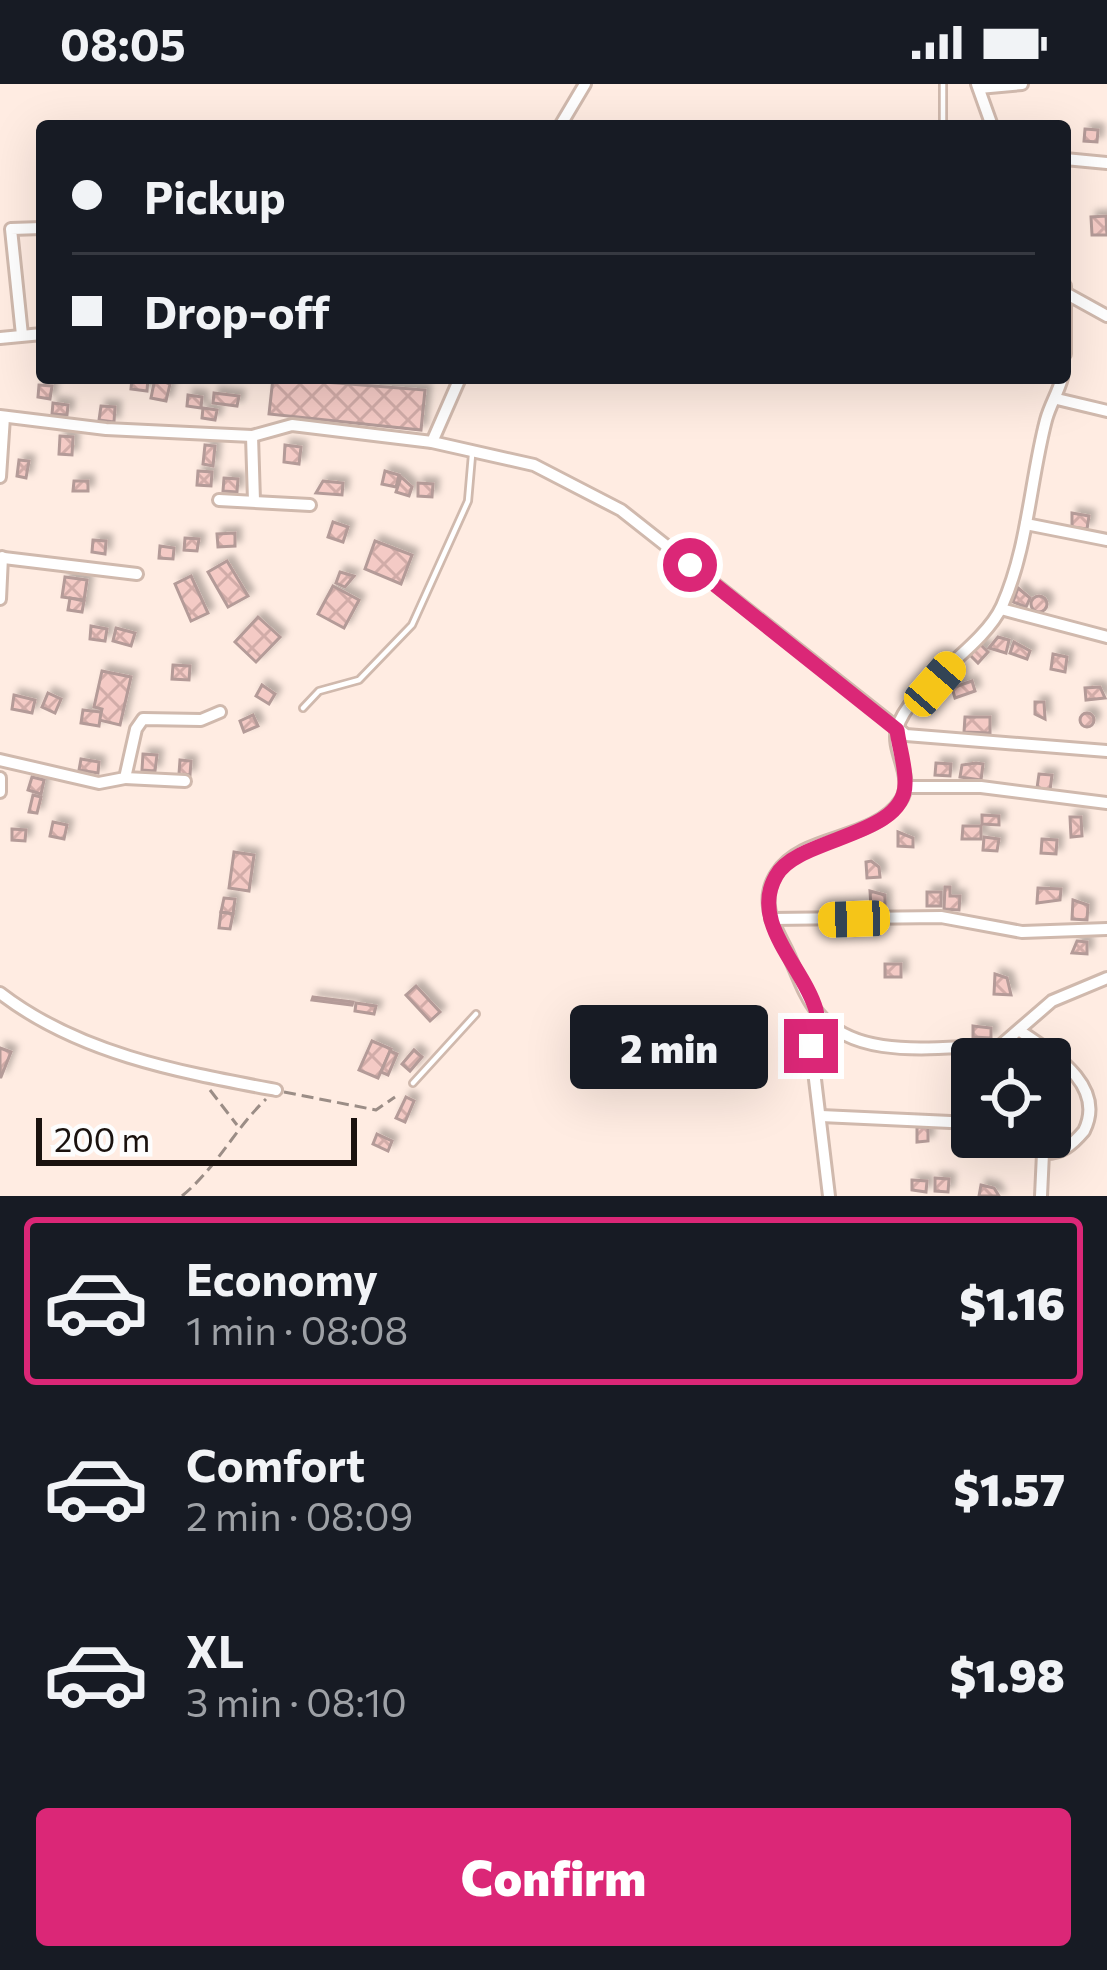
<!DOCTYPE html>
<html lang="en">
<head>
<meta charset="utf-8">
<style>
	body { margin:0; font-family:Commissioner,sans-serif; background:#242831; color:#f1f3f6; height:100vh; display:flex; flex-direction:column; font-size:45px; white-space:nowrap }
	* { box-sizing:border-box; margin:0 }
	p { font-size:39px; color:#9ea1a6 }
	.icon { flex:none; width:66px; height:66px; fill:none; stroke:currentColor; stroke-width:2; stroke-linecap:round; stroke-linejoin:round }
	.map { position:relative; height:1112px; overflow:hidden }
	.details { display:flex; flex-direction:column; background:#171b24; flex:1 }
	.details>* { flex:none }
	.hud { position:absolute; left:36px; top:36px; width:1035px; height:264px; border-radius:12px; box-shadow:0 12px 48px #0002; display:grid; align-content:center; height:264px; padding:0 36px; background:#171b24 }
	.tools { position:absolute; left:951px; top:954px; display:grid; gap:24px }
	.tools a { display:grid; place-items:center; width:120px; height:120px; border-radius:12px; background:#171b24; box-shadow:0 12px 48px #0002; font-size:60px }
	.scale { position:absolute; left:36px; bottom:30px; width:321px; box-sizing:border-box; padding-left:12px; border:6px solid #1a120e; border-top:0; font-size:33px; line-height:42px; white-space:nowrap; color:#1a120e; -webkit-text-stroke:9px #fdfdfd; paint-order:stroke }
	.end { position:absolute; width:54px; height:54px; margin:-27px; border:15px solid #db2777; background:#fff; box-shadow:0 0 0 6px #fff }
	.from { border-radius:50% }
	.bubble { position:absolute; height:84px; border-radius:12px; background:#171b24; box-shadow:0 12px 48px #0002; font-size:39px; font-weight:800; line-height:84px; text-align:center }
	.car { position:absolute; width:36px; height:72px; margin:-36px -18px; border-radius:15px; box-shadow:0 0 9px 3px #0007; background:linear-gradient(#f5c518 24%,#345 0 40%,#f5c518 0 76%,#345 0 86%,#f5c518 0) }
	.hud b { display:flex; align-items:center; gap:42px; height:114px; font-size:45px }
	.hud b+b { border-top:3px solid #363941 }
	.hud i { width:30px; height:30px; background:#f1f3f6 }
	ul { padding:21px 0 0; list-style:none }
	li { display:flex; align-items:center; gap:36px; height:168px; margin:0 24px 18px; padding:0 12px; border:6px solid transparent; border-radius:12px }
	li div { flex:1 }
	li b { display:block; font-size:45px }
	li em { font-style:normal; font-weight:800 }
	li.active { border-color:#db2777 }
	li>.icon { width:108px; height:108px; stroke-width:1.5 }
	.action { display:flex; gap:24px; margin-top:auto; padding:24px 36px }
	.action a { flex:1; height:138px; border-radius:12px; background:#db2777; color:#fff; font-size:48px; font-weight:800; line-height:138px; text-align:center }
	.status { display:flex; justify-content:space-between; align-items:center; height:84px; padding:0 60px; background:#171b24; direction:ltr }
	.status svg { height:33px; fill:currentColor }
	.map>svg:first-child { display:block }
	.building { fill:url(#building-cross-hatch); stroke:#b49b98; stroke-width:3; filter:url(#shadow) }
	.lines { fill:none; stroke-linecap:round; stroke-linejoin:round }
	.lane-casing { stroke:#d0b9ad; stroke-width:10 }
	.street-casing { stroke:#d0b9ad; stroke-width:16 }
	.path { stroke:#9b8d86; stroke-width:3; stroke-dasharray:12 6; stroke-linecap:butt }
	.lane { stroke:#fff; stroke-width:4.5 }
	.street { stroke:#fff; stroke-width:10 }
	.route { stroke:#db2777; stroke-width:15 }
</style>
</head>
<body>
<div class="status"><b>08:05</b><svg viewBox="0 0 49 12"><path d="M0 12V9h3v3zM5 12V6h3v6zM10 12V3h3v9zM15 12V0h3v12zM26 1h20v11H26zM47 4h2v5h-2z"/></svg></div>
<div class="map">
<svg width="1107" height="1112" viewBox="0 0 1107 1112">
	<defs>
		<pattern id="building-cross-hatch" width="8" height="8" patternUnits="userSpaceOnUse" patternTransform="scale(3)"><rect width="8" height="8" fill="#f4cac5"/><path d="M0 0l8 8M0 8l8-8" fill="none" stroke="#d1aca8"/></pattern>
		<filter id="shadow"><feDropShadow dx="5.5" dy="-5.5" stdDeviation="3" flood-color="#0004"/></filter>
	</defs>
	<rect width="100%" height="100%" fill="#ffece2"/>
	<g class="building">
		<polygon points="1085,45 1098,46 1097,58 1084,57"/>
		<polygon points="1106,132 1107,151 1092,151 1091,133"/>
		<polygon points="132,294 148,294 147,307 131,305"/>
		<polygon points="155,294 170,300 166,317 151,314"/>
		<polygon points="273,294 425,306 421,346 269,330"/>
		<polygon points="39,301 52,302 50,315 38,313"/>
		<polygon points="214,309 239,312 237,322 213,319"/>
		<polygon points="188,311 202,313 201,324 187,322"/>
		<polygon points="53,319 68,321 67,331 52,330"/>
		<polygon points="101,322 115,323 114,338 99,336"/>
		<polygon points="203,324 217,326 215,336 202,334"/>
		<polygon points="60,352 73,353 72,371 59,370"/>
		<polygon points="205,361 215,362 213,382 203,380"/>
		<polygon points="285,361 301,363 299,380 284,378"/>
		<polygon points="19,376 29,377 26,394 17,392"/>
		<polygon points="198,387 212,388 211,402 197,401"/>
		<polygon points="385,387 399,391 396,403 382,400"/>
		<polygon points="401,393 412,403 409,412 396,408"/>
		<polygon points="224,394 238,395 237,408 223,407"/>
		<polygon points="74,397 88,397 88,407 73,407"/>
		<polygon points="323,397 343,399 342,411 316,409"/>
		<polygon points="418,399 433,400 432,413 418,412"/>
		<polygon points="1072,429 1089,432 1087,445 1072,443"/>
		<polygon points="333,438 348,443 343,458 328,453"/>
		<polygon points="235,449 235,462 218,463 217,450"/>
		<polygon points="185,454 199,455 197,467 184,466"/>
		<polygon points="93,456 106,457 105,470 92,468"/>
		<polygon points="375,457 412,471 401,500 365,485"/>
		<polygon points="160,462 174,464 173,475 159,474"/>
		<polygon points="227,477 248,512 228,523 208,488"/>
		<polygon points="340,488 354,492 345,503 336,499"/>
		<polygon points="191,492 208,529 191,537 175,500"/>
		<polygon points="65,493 87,496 84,516 62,513"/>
		<polygon points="333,502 359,516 344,544 318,530"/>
		<polygon points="1018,504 1030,514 1026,523 1013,518"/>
		<circle cx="1039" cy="520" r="8"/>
		<polygon points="70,514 84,517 82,528 68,526"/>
		<polygon points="258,533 280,553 256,578 235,558"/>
		<polygon points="91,542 107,545 105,557 90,555"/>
		<polygon points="116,544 135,549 131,562 113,557"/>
		<polygon points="998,553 1009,556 1006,569 989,564"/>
		<polygon points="1014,558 1030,567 1027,575 1010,569"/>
		<polygon points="979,559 988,568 978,579 969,570"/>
		<polygon points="1053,570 1067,573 1065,588 1051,585"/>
		<polygon points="173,581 190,582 189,596 172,595"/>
		<polygon points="102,587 131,593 120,641 99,636 102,625 94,623"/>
		<polygon points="972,597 975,607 955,614 952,604"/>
		<polygon points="262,601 275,610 269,620 256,612"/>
		<polygon points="1100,603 1105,614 1086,616 1085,604"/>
		<polygon points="48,609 61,615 55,629 42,623"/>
		<polygon points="14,611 35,616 32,629 12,625"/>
		<polygon points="1035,618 1044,618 1045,635 1035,630"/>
		<polygon points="83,626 101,628 99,642 81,639"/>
		<circle cx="1087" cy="636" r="7"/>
		<polygon points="253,631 258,642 244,648 240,637"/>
		<polygon points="965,633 990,633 990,649 964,648"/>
		<polygon points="143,670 157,671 155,687 142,686"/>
		<polygon points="81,675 99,678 98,689 79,686"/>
		<polygon points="180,676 191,677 190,691 179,690"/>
		<polygon points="936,679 951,680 950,692 935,691"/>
		<polygon points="976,679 983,680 981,696 960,693 962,681"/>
		<polygon points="1039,690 1052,691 1050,706 1037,704"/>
		<polygon points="32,693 44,696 41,710 28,706"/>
		<polygon points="33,711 41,713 37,729 29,728"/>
		<polygon points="982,731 999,732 999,741 982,740"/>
		<polygon points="1070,733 1081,733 1082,752 1071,753"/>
		<polygon points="53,738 67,741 64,755 50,752"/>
		<polygon points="963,742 981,742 981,755 962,755"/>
		<polygon points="12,745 26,746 25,757 12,756"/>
		<polygon points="898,748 913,754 913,763 898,762"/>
		<polygon points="984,753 999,755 997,767 983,766"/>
		<polygon points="1042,755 1057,756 1056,770 1041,769"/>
		<polygon points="234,768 254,771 249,807 229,804"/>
		<polygon points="871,777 879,783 880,793 867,794 866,778"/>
		<polygon points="945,803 950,803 950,812 960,812 959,826 944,825"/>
		<polygon points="1038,804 1061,805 1060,816 1037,819"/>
		<polygon points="870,807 885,811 885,823 871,824"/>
		<rect x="927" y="808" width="14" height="14"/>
		<polygon points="224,814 235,815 233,830 221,828"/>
		<polygon points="1073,816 1088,821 1087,836 1072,835"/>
		<polygon points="221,828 233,830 230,845 219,844"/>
		<polygon points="1077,857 1087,858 1087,870 1072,869"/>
		<rect x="885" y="880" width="16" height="13"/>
		<polygon points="995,890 1007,894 1011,911 994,910"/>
		<polygon points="416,902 440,928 430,937 406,911"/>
		<polygon points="313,913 353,918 352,921 312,916"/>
		<polygon points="356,919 376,922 374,930 355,927"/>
		<polygon points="973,942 991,944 991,954 973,953"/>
		<polygon points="372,957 391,965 378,994 359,986"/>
		<polygon points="0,964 11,968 1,993 0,993"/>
		<polygon points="414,966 422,973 410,987 402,980"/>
		<polygon points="390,967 397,970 388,991 381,988"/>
		<polygon points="406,1013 414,1017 405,1038 396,1034"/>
		<polygon points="917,1043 928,1043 928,1057 917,1058"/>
		<polygon points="377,1050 392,1057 388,1067 373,1060"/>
		<polygon points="935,1094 949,1095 948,1108 935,1107"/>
		<polygon points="912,1096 927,1097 926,1108 912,1106"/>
		<polygon points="981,1101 994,1104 999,1112 979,1112"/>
	</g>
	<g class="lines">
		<defs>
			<g id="lane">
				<polyline points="943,42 943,0"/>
				<polyline points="303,624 319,607 359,596 412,541 468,417 472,371"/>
				<polyline points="413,999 476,930"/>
			</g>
			<g id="street">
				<polyline points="977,0 992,42"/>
				<polyline points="979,4 1022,0"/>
				<polyline points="560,42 585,0"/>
				<polyline points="1065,75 1107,79"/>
				<polyline points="1065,202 1065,270"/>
				<polyline points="1069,211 1107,232"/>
				<polyline points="22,251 11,145 42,144"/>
				<polyline points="0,254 42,250"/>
				<path d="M1062,294c-4,15 -12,27 -16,42 -16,61 -18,128 -44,186 -20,44 -94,81 -105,123 -6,22 18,49 4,71 -28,42 -98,33 -124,73 -18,27 -4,51 9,76 10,21 18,48 33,65 40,49 125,31 181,32l52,-45 55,-23"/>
				<polyline points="1057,315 1107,327"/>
				<polyline points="0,332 106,345 252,352 292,341 432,358 534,381 621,426 906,651 1107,667"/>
				<polyline points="252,352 254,417"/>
				<polyline points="432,358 460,294"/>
				<polyline points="0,393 4,333"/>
				<polyline points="219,416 310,421"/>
				<polyline points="1026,440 1107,456"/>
				<polyline points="4,474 137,490"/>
				<polyline points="0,515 2,473"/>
				<polyline points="1001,525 1107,553"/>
				<polyline points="0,676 99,699 125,694 136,645 143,635 201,636 220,628"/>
				<polyline points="0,694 0,708"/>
				<polyline points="125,694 185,697"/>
				<polyline points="906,703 981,703 1107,719"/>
				<polyline points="771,835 941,833 1022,848 1107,845"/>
				<path d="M0,909c79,61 180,79 276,97"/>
				<polyline points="818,930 811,962 829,1112"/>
				<path d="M1020,947c32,22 87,54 64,100 -12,14 -22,23 -41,22"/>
				<polyline points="821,1032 972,1039"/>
				<polyline points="1035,1053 1043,1069 1041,1112"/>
			</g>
		</defs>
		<use href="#lane" class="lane-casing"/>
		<use href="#street" class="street-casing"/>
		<g class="path">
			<polyline points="210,1006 237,1041"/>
			<polyline points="284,1008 376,1026 395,1013"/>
			<path d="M182,1112c35,-29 52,-66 84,-97"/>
		</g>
		<use href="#lane" class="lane"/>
		<use href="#street" class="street"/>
	</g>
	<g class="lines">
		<path class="route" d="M690,481l207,165c2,17 9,37 8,54 0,53 -108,53 -129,92 -27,47 28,91 40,134 3,11 -3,25 -5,36"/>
	</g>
</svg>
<div class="tools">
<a><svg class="icon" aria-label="locate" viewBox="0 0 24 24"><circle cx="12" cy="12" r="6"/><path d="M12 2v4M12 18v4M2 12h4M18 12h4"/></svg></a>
</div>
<div class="scale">200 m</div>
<i class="end from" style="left:690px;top:481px"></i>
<i class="end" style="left:811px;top:962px"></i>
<div class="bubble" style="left:570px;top:921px;width:198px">2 min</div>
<i class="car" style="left:935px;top:600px;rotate:41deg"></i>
<i class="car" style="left:854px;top:835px;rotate:268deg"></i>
<div class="hud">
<b><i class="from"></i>Pickup</b>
<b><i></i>Drop-off</b>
</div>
</div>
<section class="details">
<ul>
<li class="active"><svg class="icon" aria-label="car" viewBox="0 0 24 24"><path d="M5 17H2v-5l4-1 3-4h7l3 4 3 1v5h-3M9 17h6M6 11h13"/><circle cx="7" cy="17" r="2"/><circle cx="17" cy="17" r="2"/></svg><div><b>Economy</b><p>1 min · 08:08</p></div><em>$1.16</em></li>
<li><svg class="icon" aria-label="car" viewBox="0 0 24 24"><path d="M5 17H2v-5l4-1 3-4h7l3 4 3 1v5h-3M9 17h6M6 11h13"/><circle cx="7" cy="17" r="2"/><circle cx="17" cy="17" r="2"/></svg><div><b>Comfort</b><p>2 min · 08:09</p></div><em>$1.57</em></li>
<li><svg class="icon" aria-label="car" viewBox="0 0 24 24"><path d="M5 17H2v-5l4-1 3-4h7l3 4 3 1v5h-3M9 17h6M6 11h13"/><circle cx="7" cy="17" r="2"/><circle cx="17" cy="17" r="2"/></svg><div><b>XL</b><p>3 min · 08:10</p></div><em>$1.98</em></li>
</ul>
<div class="action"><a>Confirm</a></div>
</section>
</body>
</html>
